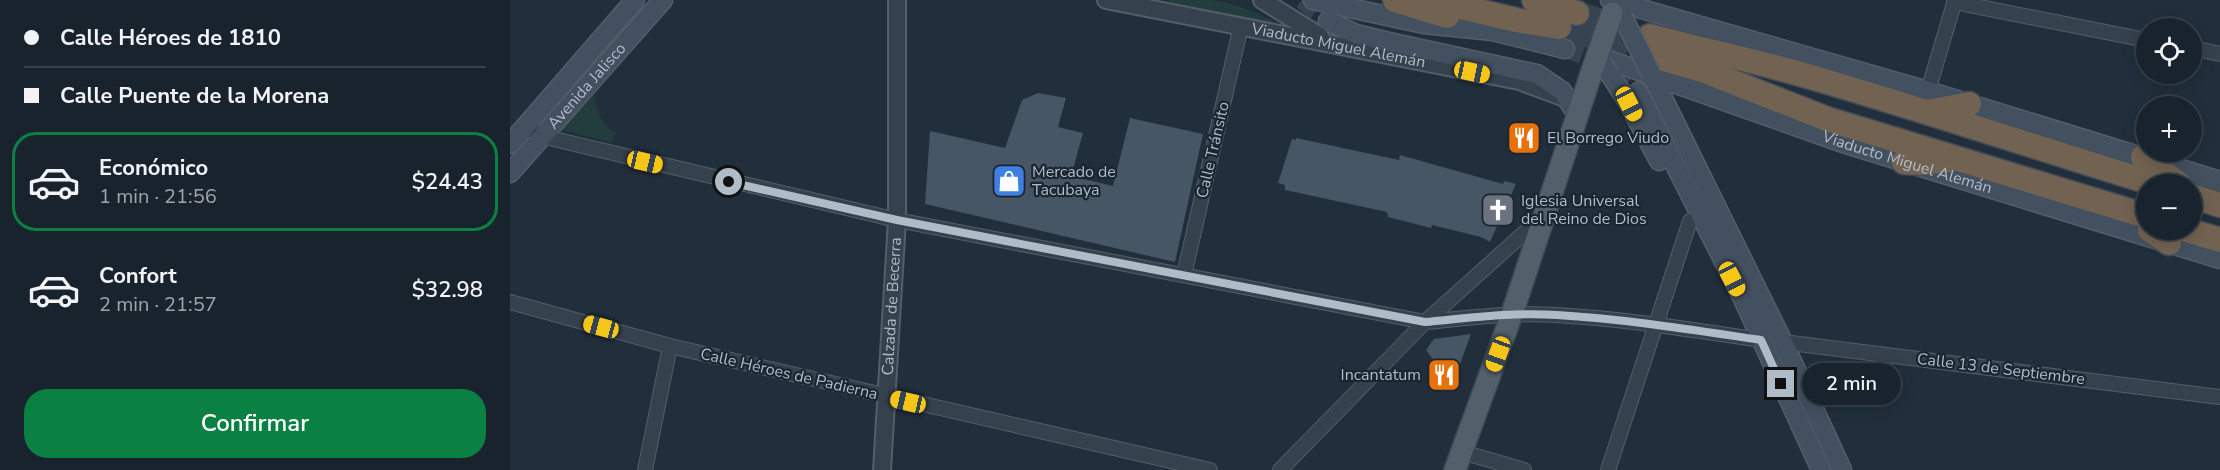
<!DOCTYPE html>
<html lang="es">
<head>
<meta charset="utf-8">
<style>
	body { margin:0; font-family:"Nunito Sans",sans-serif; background:#262f39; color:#f1f3f6; height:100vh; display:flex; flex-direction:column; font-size:22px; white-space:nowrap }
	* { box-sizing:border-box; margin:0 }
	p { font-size:20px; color:#9fa4aa }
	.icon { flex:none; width:33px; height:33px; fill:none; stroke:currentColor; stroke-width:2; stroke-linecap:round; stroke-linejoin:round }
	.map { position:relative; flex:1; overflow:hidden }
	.side { display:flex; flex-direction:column; background:#19232d; width:510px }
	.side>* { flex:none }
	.hud { display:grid; align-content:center; height:132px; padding:0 24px; background:#19232d }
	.buttons { position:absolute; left:1626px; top:18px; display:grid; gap:12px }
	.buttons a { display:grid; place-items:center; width:66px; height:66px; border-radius:50%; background:#19232d; box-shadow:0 3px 15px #0003,0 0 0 2px #374049; font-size:30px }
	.end { position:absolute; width:27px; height:27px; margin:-14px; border:8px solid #b0bbc8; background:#111; box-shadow:0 0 0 3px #111 }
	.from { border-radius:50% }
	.bubble { position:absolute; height:42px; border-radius:21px; background:#19232d; box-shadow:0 3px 15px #0003,0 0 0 2px #374049; font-size:20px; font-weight:600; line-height:42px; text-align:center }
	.car { position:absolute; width:18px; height:36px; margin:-18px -9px; border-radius:8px; box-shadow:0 0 4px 2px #0007; background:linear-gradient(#f5c518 24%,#345 0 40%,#f5c518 0 76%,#345 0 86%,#f5c518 0) }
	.hud b { display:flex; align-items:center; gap:21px; height:57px; font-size:22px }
	.hud b+b { border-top:2px solid #374049 }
	.hud i { width:15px; height:15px; background:#f1f3f6 }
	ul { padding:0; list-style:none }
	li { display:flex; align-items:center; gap:18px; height:99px; margin:0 12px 9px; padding:0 12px; border:3px solid transparent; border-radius:24px }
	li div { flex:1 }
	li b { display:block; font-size:22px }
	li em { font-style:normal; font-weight:600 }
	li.on { border-color:#0b8043 }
	li>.icon { width:54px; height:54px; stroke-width:1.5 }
	.cta { display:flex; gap:12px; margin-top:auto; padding:12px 24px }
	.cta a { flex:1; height:69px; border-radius:24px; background:#0b8043; color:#fff; font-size:24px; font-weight:600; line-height:69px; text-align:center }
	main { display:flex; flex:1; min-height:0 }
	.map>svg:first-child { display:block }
	.green { fill:#233c3d }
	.building { fill:#465665 }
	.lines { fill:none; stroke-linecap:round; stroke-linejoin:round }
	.secondary-tunnel { stroke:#364451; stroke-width:18; stroke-dasharray:18 9; stroke-linecap:butt }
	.motorway-tunnel { stroke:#364451; stroke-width:24; stroke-dasharray:24 12; stroke-linecap:butt }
	.minor-casing { stroke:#535e6a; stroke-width:16 }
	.tertiary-casing { stroke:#535e6a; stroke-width:20 }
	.secondary-casing { stroke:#535e6a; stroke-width:21 }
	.primary-casing { stroke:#3e4a55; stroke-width:24 }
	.motorway-casing { stroke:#404b57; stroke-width:27 }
	.minor { stroke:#35414c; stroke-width:14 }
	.tertiary { stroke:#35414c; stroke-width:16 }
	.secondary { stroke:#42505f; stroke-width:18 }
	.primary { stroke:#52606c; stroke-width:21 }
	.motorway { stroke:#726251; stroke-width:24 }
	.secondary-bridge-casing { stroke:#535e6a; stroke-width:21; stroke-linecap:butt }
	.primary-bridge-casing { stroke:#3e4a55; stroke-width:24; stroke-linecap:butt }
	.secondary-bridge { stroke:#42505f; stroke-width:18 }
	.primary-bridge { stroke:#52606c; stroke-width:21 }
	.route { stroke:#b0bbc8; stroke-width:8 }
	.labels { text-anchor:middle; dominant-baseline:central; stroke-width:4.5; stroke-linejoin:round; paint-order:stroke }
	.street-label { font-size:16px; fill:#b0bbc8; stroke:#1a2630 }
	.poi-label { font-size:16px; fill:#b0bbc8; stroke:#1a2630; text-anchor:start }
</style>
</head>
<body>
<main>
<section class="side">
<div class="hud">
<b><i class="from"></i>Calle Héroes de 1810</b>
<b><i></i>Calle Puente de la Morena</b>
</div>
<ul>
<li class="on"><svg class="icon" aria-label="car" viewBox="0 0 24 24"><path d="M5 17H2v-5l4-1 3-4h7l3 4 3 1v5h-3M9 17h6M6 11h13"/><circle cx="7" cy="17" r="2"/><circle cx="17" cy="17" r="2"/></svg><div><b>Económico</b><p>1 min · 21:56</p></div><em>$24.43</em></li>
<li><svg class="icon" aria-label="car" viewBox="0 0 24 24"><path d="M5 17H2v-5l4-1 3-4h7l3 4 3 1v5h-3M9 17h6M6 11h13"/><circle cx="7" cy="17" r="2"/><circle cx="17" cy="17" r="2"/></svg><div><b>Confort</b><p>2 min · 21:57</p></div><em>$32.98</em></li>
</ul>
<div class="cta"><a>Confirmar</a></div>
</section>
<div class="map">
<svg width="1710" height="470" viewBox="0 0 1710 470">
	<rect width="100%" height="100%" fill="#212f3c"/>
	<g class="green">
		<path d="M659,0c14,0 29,0 43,0 24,3 46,14 68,24l-1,3 -111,-21z"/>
		<path d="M84,94c3,18 6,28 21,39l-3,10 -51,-13z"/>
	</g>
	<g class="building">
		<polygon points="528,93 556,98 548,127 573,133 561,176 603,186 620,118 693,134 665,262 415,204 420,131 495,148 512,100"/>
		<polygon points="786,138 889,160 890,155 993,184 994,181 1006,184 980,242 971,237 922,225 921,228 878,217 877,212 775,190 775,185 768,183 782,139 786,140"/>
		<polygon points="961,334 947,372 928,366 916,350 924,339"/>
	</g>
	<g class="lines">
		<g class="secondary-tunnel">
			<polyline points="792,0 818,21"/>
			<path d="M1055,49c28,9 54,19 73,43"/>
		</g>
		<g class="motorway-tunnel">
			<polyline points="1067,13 1120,30"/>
			<polyline points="1061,30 1147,57"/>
		</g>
		<defs>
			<g id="minor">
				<polyline points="1444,2 1636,40"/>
				<polyline points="1682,48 1710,54"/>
				<polyline points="1418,91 1445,0"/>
				<path d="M16,127l15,9 356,84 528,102c44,-4 88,-10 132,-7 69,4 136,15 204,25"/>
				<polyline points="674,275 731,26"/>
				<polyline points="0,302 160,346 700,470"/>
				<polyline points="1273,342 1710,397"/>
				<polyline points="952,452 1014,470"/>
				<polyline points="135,470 160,346"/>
				<polyline points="770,470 915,322 1033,216"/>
				<polyline points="1098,470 1180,221"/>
			</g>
			<g id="tertiary">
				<path id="s1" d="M596,0l413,81 43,16"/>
				<polyline points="752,0 810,36"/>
				<path id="s2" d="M372,470l15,-250v-220"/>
			</g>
			<g id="secondary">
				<polyline points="803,0 914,24 983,31 1055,49"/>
				<polyline points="1100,0 1418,91 1710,181"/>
				<polyline points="818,21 846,34 879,42 1027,74 1052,91 1068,116"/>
				<path id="s3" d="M1087,56l249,88 374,115"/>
				<polyline points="1141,74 1273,342 1332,470"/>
				<polyline points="1101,76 1119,104 1149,161"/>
				<polyline points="1128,92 1233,299 1311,470"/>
				<polyline points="0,144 125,0"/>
				<path id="s4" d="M0,173l153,-173"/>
			</g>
			<polyline id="primary" points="945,470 1002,314 1083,68"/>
			<g id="motorway">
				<polyline points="885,0 937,16"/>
				<polyline points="921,0 1006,20 1049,27"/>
				<polyline points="1024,0 1067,13"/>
				<path d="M1140,36c57,15 115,27 171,44 112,33 223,70 334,104"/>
				<polyline points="1147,57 1195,71 1317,119 1636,216"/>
				<polyline points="1417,112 1459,104"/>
				<polyline points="1633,157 1669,184"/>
				<polyline points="1394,162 1410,163 1440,160"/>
				<polyline points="1682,196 1710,205"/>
				<polyline points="1640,230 1659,243"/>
				<polyline points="1677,230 1710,240"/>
			</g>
		</defs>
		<use href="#minor" class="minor-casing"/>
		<use href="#tertiary" class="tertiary-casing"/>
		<use href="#secondary" class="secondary-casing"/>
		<use href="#primary" class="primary-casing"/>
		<use href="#motorway" class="motorway-casing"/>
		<use href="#minor" class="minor"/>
		<use href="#tertiary" class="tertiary"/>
		<use href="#secondary" class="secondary"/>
		<use href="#primary" class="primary"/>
		<use href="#motorway" class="motorway"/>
		<defs>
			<g id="secondary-bridge">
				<polyline points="1113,17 1141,74"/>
				<polyline points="1087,56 1101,76"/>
			</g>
			<polyline id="primary-bridge" points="1083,68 1102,13"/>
		</defs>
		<use href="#secondary-bridge" class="secondary-bridge-casing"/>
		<use href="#primary-bridge" class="primary-bridge-casing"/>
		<use href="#secondary-bridge" class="secondary-bridge"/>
		<use href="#primary-bridge" class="primary-bridge"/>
	</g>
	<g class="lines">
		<path class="route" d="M219,182l168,38 528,102c44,-4 88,-10 132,-7 69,4 136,15 204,25l20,44"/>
	</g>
	<defs>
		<symbol id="restaurant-square" viewBox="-11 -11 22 22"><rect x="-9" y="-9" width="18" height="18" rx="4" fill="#e8710a" stroke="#1a2630"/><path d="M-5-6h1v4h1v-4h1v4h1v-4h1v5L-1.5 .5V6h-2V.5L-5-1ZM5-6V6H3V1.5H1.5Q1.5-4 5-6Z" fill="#fff"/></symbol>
		<symbol id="shop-square" viewBox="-11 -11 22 22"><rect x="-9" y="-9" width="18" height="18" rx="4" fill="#3f7fe0" stroke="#1a2630"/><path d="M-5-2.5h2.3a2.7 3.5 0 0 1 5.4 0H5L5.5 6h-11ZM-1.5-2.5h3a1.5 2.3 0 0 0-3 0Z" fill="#fff"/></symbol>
		<symbol id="church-square" viewBox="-11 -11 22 22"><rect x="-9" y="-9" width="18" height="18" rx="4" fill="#6b7280" stroke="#1a2630"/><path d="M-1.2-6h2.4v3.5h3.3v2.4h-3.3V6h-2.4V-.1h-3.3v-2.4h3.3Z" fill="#fff"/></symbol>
	</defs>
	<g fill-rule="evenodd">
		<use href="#restaurant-square" x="995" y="119" width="38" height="38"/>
		<use href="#shop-square" x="480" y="162" width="38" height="38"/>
		<use href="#church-square" x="969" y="191" width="38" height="38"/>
		<use href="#restaurant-square" x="915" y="356" width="38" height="38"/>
	</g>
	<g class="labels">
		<g class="street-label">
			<text stroke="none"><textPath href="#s1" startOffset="237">Viaducto Miguel Alemán</textPath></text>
			<text stroke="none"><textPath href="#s4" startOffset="116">Avenida Jalisco</textPath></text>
			<text transform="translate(703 150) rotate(-77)">Calle Tránsito</text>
			<text stroke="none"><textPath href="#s3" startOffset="328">Viaducto Miguel Alemán</textPath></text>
			<text stroke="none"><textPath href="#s2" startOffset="164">Calzada de Becerra</textPath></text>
			<text transform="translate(1491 369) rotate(7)">Calle 13 de Septiembre</text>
			<text transform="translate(279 374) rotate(13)">Calle Héroes de Padierna</text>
		</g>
		<g class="poi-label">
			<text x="1037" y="138">El Borrego Viudo</text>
			<text x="522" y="172">Mercado de<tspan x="522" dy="18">Tacubaya</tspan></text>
			<text x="1011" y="201">Iglesia Universal<tspan x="1011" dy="18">del Reino de Dios</tspan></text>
			<text x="911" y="375" text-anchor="end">Incantatum</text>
		</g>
	</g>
</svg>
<div class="buttons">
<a><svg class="icon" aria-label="locate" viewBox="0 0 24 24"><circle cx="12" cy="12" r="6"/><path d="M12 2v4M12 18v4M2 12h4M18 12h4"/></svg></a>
<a>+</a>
<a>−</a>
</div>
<i class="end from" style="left:219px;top:182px"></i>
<i class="end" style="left:1271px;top:384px"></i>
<div class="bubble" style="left:1292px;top:363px;width:99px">2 min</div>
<i class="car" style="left:962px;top:72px;rotate:102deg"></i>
<i class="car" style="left:1119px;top:104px;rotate:153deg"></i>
<i class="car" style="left:135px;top:162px;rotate:103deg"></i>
<i class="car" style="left:1222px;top:279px;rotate:153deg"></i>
<i class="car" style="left:91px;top:327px;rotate:285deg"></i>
<i class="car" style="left:988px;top:354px;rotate:200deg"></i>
<i class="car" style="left:398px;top:402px;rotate:283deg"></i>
</div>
</main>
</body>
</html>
